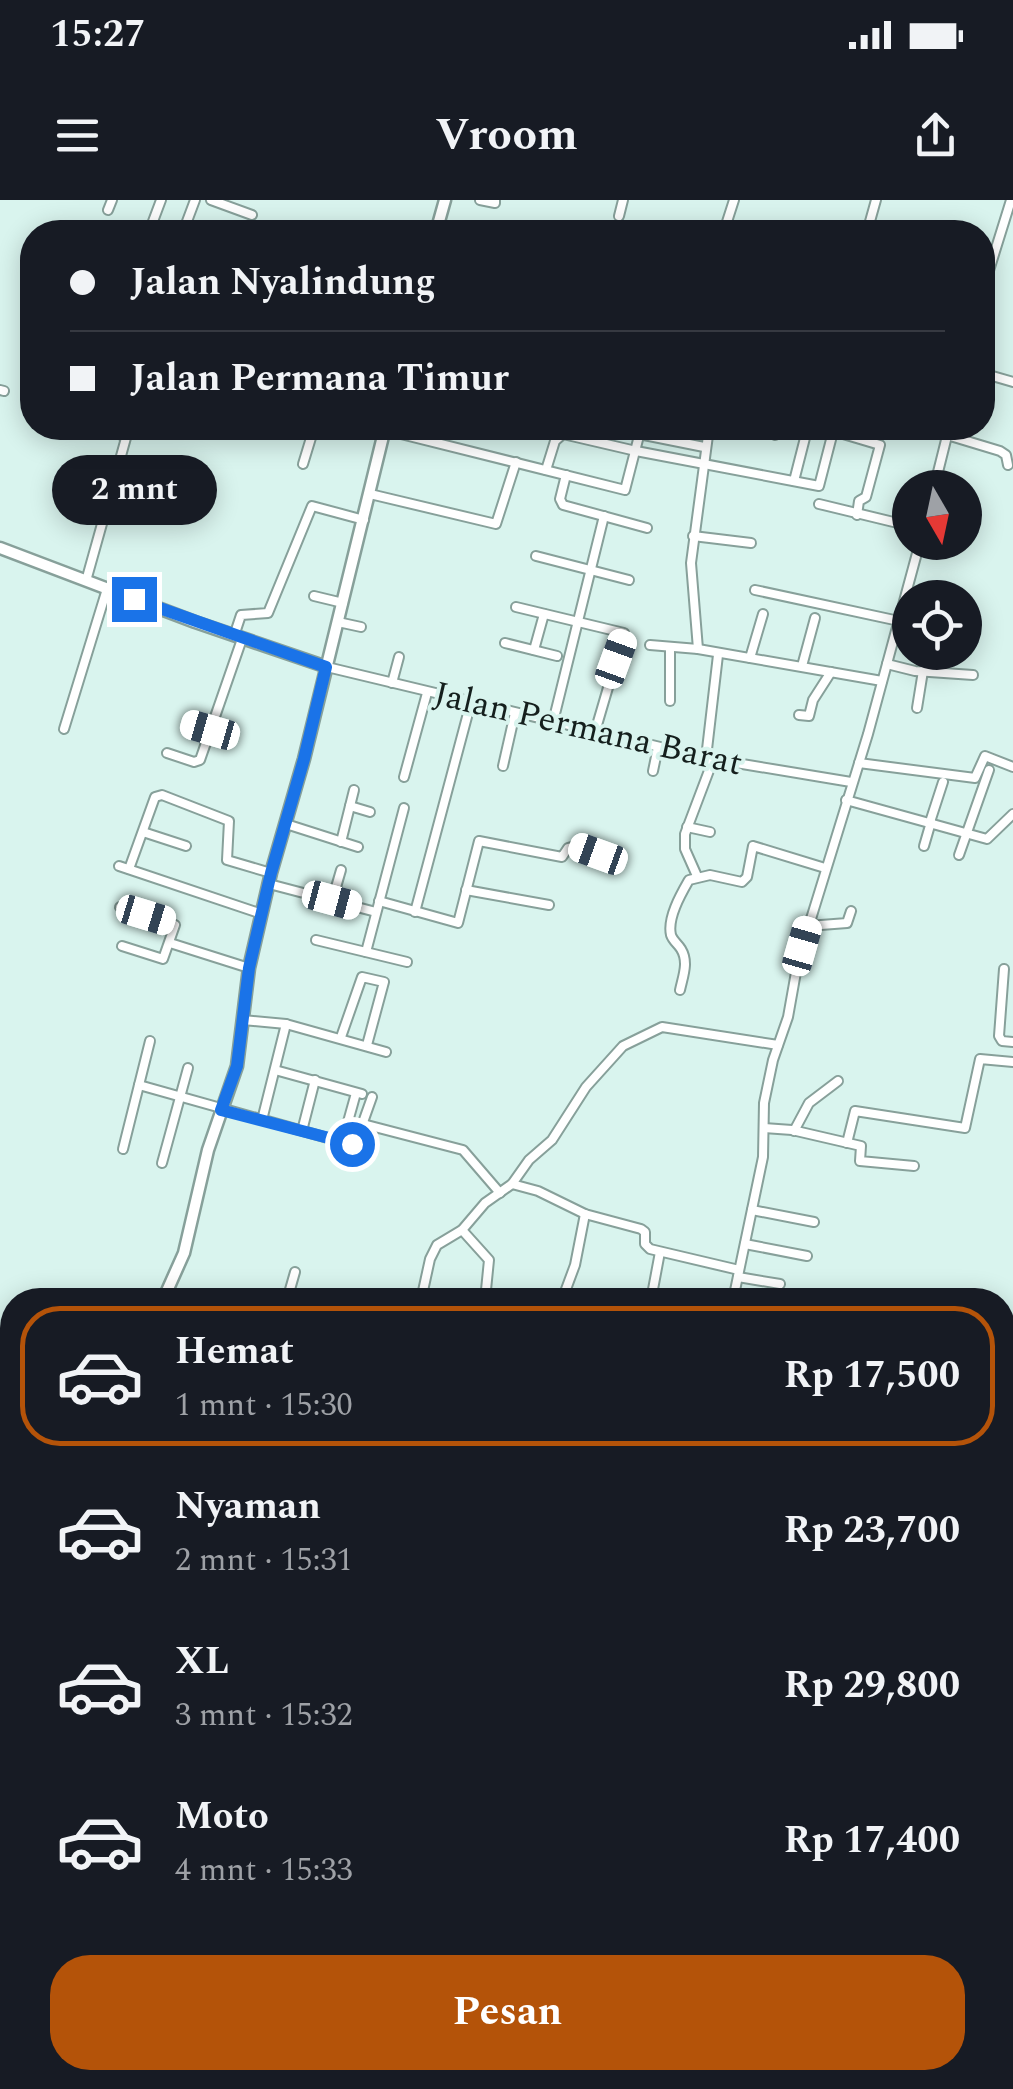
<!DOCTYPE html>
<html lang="id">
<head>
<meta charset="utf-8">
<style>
	body { margin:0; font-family:Spectral,serif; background:#20242c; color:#f1f3f6; height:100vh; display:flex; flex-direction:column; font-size:38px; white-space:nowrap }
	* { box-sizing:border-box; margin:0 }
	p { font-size:32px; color:#9ea1a6 }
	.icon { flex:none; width:55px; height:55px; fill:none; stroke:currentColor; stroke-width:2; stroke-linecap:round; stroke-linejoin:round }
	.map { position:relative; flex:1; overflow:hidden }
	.panel { position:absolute; left:0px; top:1088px; width:1015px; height:802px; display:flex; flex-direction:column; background:#171b24; border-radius:40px 40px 0 0; box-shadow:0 5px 25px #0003 }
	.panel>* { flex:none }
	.guide { position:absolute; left:20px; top:20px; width:975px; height:220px; border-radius:40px; box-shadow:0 5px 25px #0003; display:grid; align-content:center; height:220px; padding:0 50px; background:#171b24 }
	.needle { width:65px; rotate:171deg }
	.fabs { position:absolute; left:892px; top:270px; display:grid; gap:20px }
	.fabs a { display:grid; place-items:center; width:90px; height:90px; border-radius:50%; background:#171b24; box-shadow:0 5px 25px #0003; font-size:50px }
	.end { position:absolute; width:45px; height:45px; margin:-22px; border:12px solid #1a73e8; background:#fff; box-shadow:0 0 0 5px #fff }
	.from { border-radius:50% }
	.bubble { position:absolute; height:70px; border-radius:35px; background:#171b24; box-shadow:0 5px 25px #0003; font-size:32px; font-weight:700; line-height:70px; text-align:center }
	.car { position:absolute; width:30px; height:60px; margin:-30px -15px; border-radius:12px; box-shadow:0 0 8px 2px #0007; background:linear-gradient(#fff 24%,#345 0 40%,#fff 0 76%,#345 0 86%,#fff 0) }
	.guide b { display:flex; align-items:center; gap:35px; height:95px; font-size:38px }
	.guide b+b { border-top:2px solid #363941 }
	.guide i { width:25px; height:25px; background:#f1f3f6 }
	ul { padding:18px 0 0; list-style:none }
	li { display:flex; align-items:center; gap:30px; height:140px; margin:0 20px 15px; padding:0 30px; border:5px solid transparent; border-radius:40px }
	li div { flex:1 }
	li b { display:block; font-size:38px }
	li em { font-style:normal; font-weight:700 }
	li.current { border-color:#b45309 }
	li>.icon { width:90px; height:90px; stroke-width:1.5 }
	.cta { display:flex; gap:20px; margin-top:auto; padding:20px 50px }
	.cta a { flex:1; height:115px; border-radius:40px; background:#b45309; color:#fff; font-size:40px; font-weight:700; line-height:115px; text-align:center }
	.status { display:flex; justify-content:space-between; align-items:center; height:70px; padding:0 50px; background:#171b24; direction:ltr }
	.status svg { height:28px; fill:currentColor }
	header { display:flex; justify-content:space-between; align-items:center; height:130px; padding:0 50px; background:#171b24; font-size:45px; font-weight:700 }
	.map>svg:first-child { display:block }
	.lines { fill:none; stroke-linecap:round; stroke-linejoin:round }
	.street-casing { stroke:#87a09a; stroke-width:12 }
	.secondary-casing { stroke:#87a09a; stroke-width:15 }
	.street { stroke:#fff; stroke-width:8 }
	.secondary { stroke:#fff; stroke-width:10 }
	.route { stroke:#1a73e8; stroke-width:12 }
	.labels { text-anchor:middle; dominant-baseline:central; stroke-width:8; stroke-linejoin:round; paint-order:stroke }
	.street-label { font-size:35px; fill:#151f1d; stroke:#d9f4ee }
</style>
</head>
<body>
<div class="status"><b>15:27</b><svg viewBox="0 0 49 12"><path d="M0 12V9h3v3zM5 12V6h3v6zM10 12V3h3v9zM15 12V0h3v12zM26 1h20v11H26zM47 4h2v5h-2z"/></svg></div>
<header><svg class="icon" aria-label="menu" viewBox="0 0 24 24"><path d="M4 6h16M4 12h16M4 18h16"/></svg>Vroom<svg class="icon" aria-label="share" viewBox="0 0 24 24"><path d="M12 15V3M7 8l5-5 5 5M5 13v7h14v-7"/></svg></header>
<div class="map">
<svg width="1013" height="1889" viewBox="0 0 1013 1889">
	<rect width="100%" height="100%" fill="#d9f4ee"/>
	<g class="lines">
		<defs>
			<g id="street">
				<polyline points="211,0 252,15"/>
				<polyline points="480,0 495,3 495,0"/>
				<polyline points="108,10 112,0"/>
				<polyline points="619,16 623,0"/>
				<polyline points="725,28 734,0"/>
				<polyline points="149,32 161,0"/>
				<polyline points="183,32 195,0"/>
				<polyline points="867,32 876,0"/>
				<polyline points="982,93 1011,0"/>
				<polyline points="982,173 1013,182"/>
				<polyline points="0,190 4,191"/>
				<polyline points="385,230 625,290 641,228"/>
				<polyline points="833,231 880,245 866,297 859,301 857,315"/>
				<polyline points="639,234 704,247"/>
				<polyline points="775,235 777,228"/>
				<polyline points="947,235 1000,251 1006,255 1008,265"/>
				<polyline points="303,264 314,228"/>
				<polyline points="546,270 555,241 563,234 636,251 819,286 834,228"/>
				<polyline points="566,275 560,299 563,305 647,328"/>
				<polyline points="794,281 806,234"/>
				<polyline points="934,288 949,228"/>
				<polyline points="370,294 496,324 516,262"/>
				<polyline points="819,304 910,326"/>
				<polyline points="693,336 751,343"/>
				<polyline points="536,356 629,380"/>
				<polyline points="86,381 126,238 111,228"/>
				<polyline points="755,390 899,421"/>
				<polyline points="314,396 343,403"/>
				<polyline points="516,407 624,433 595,532"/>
				<polyline points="338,422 361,427"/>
				<polyline points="965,423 967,423"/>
				<polyline points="234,436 241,415 268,413 312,306 364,320"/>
				<polyline points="505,443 557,456"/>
				<polyline points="650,445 698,449 882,481"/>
				<polyline points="670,447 670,501"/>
				<polyline points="698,449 691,363 709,228"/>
				<polyline points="534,450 544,414"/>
				<polyline points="750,458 763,414"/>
				<polyline points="887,464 915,471 973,475"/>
				<polyline points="802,466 815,418"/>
				<polyline points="327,467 706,558 851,582"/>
				<polyline points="392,483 399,457"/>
				<polyline points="917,508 923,471"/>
				<polyline points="799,515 809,516 813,500 831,472"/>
				<polyline points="553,522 604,316"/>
				<polyline points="190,524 210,530"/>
				<polyline points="64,529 107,389"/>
				<polyline points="167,553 194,562 200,560 242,439"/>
				<polyline points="706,558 718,455"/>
				<polyline points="859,563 975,578 985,556 1013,567"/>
				<polyline points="503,566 515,513"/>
				<polyline points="653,571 658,547"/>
				<polyline points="404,577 427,493"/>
				<polyline points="846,600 987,639 1013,614"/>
				<polyline points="350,606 370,612"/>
				<polyline points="930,622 943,582"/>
				<polyline points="286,624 358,647"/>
				<polyline points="687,627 710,632"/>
				<polyline points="143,632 186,646"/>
				<polyline points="341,642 354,590"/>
				<polyline points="924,646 931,622"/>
				<polyline points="959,655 989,570"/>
				<polyline points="119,666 262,714"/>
				<polyline points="129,669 155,597 162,595 229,621 227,660 271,673"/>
				<polyline points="697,676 685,649 685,634 713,560"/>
				<polyline points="269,684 376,712"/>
				<polyline points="466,690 549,705"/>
				<polyline points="332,701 341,670"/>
				<polyline points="379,701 458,723 479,641 562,657 568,648 575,646 598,654"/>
				<polyline points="120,707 175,725 163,759 122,746"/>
				<polyline points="415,712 471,502"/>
				<polyline points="808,726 847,723 851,711"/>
				<polyline points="316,740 407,762"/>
				<polyline points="170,743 249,768"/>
				<polyline points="366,752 404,608"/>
				<polyline points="1004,769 999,836 1002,841 1013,842"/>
				<path d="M680,790c3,-14 9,-28 1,-41 -3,-5 -8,-8 -10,-14 -4,-17 10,-41 18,-55l21,-5 32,7 5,-5 6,-31 72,22"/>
				<polyline points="243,820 286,824 386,852"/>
				<polyline points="341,837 362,777 384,782 367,845"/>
				<polyline points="275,870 362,894"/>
				<polyline points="139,885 349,944 356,942 372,897"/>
				<polyline points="263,916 286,824"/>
				<polyline points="363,924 463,950 500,993"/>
				<polyline points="303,927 315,880"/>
				<polyline points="764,928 792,930 861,946 860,961 914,966"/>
				<polyline points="794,931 809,903 838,881"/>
				<polyline points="344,936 356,893"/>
				<polyline points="847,943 855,911 965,928 980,859 1013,862"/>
				<polyline points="123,949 150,841"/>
				<polyline points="162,963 188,868"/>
				<polyline points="512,984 538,991 585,1014 641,1029 645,1032 645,1044 650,1049 739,1070"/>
				<polyline points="752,1010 814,1022"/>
				<polyline points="462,1030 489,1060 485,1100"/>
				<polyline points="745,1044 807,1056"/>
				<polyline points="738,1077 780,1084"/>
				<polyline points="287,1100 295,1072"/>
				<polyline points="421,1100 430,1059 437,1045 462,1030 485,1003 512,984 529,960 552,940 586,887 623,846 662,827 778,845"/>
				<polyline points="562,1100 575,1065 585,1014"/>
				<polyline points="651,1100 660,1052"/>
				<polyline points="733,1100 763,957 764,903 773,860 788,817 798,761 868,534 920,342"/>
				<polyline points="7,1232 12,1234"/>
				<polyline points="0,1311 12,1315"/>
				<polyline points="1002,1334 1013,1337"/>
				<polyline points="0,1403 12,1413"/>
				<polyline points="0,1647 12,1652"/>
				<polyline points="11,1766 12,1767"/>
				<polyline points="0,1776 12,1780"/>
				<polyline points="1002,1795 1013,1796"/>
				<polyline points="0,1807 12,1811"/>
				<polyline points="649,1878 722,1889"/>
				<polyline points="268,1889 269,1878"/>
				<polyline points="567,1889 569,1878"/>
				<polyline points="732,1889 735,1878"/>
				<polyline points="975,1889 977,1878"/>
			</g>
			<g id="secondary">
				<polyline points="436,32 445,0"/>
				<polyline points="0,348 195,422 327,467"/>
				<polyline points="163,1100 184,1053 208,950 237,866 249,768 271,673 304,559 385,228"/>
				<polyline points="12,1344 7,1359 12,1382"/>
				<polyline points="0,1757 12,1684"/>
			</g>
		</defs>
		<use href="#street" class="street-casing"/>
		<use href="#secondary" class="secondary-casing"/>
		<use href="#street" class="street"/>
		<use href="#secondary" class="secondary"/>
	</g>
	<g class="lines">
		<polyline class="route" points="134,399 326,467 304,559 271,673 249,768 237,866 221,910 352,944"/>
	</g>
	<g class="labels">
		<g class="street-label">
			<text transform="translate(588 529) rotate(13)">Jalan Permana Barat</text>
		</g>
	</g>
</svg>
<div class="fabs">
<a><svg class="needle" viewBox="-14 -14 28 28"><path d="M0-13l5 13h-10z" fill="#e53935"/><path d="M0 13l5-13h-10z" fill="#9ea1a6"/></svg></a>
<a><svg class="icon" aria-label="locate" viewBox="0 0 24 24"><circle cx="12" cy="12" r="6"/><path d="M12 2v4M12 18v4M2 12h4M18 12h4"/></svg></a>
</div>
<i class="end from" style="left:352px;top:944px"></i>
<i class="end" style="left:134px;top:399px"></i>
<div class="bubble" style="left:52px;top:255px;width:165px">2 mnt</div>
<i class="car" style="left:616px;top:459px;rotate:20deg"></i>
<i class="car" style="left:210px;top:530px;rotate:286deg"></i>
<i class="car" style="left:598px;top:654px;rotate:290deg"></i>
<i class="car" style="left:332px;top:700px;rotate:105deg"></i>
<i class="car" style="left:146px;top:715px;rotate:107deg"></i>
<i class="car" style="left:802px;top:746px;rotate:16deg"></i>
<div class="guide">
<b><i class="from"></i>Jalan Nyalindung</b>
<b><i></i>Jalan Permana Timur</b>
</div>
<section class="panel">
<ul>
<li class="current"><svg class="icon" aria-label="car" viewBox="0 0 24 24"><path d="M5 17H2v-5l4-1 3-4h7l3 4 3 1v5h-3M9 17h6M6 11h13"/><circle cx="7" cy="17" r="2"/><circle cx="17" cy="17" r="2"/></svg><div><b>Hemat</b><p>1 mnt · 15:30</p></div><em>Rp 17,500</em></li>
<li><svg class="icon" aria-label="car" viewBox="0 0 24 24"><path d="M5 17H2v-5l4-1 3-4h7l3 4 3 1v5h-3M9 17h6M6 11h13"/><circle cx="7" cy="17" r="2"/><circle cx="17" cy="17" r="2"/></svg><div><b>Nyaman</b><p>2 mnt · 15:31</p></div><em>Rp 23,700</em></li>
<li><svg class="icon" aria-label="car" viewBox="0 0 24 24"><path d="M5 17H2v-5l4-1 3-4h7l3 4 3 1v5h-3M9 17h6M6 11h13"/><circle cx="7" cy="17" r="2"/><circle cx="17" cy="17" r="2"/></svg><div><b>XL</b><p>3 mnt · 15:32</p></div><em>Rp 29,800</em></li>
<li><svg class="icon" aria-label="car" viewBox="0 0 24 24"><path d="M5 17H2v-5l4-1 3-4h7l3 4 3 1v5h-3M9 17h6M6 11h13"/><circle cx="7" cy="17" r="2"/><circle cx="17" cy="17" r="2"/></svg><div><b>Moto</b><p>4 mnt · 15:33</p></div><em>Rp 17,400</em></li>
</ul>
<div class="cta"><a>Pesan</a></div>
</section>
</div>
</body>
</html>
